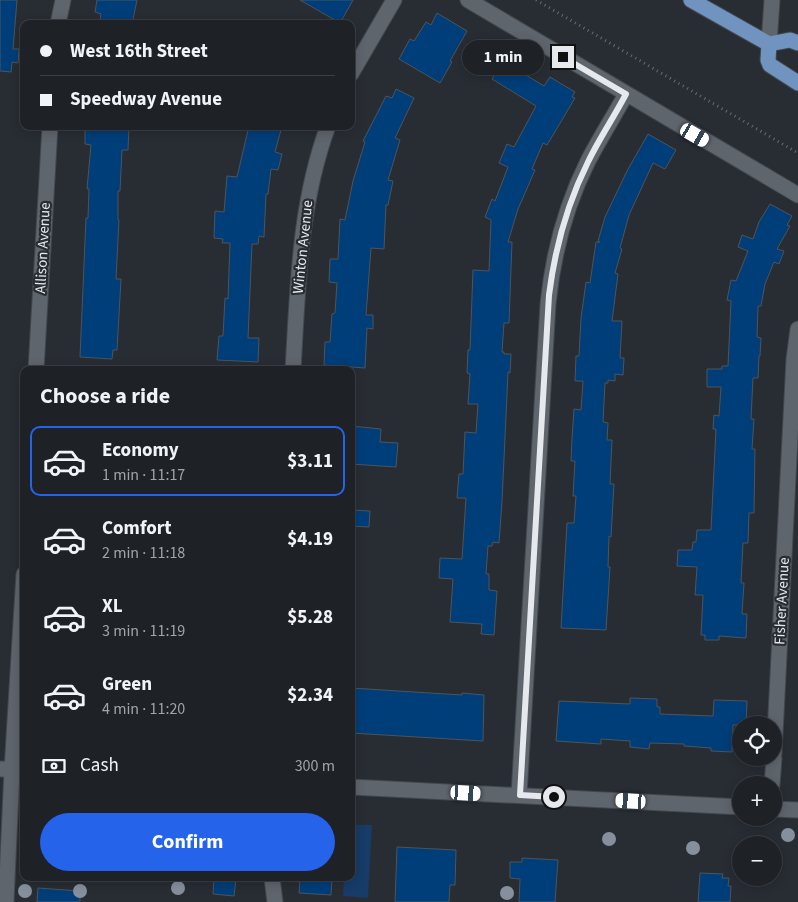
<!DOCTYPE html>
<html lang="en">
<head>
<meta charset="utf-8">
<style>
	body { margin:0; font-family:"Source Sans 3",sans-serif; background:#262a2f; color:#f1f3f6; height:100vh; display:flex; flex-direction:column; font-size:19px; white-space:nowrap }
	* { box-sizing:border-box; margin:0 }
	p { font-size:16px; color:#a1a4a7 }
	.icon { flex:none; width:28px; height:28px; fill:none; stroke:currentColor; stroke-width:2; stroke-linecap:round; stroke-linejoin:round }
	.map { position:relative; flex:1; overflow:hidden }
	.details { position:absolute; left:20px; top:366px; width:335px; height:515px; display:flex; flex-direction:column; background:#1e2227; border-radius:10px; box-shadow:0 2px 12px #0003,0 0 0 1px #3c3f44 }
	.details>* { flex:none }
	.hud { position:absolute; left:20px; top:20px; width:335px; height:110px; border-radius:10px; box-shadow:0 2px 12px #0003,0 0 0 1px #3c3f44; display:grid; align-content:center; height:110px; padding:0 20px; background:#1e2227 }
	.tools { position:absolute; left:732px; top:716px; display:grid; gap:10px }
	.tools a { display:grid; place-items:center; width:50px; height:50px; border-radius:50%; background:#1e2227; box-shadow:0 2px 12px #0003,0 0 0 1px #3c3f44; font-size:25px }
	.end { position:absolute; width:22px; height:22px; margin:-11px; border:6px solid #e5e9ed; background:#111; box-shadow:0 0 0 2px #111 }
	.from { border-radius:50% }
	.bubble { position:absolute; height:35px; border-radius:18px; background:#1e2227; box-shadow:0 2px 12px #0003,0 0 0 1px #3c3f44; font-size:16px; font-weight:700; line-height:35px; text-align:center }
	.car { position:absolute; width:15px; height:30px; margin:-15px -8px; border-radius:6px; box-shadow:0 0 4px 1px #0007; background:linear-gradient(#fff 24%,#345 0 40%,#fff 0 76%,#345 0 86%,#fff 0) }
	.hud b { display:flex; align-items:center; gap:18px; height:48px; font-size:19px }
	.hud b+b { border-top:1px solid #3c3f44 }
	.hud i { width:12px; height:12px; background:#f1f3f6 }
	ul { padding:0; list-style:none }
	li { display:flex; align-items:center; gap:15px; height:70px; margin:0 10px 8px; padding:0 10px; border:2px solid transparent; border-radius:10px }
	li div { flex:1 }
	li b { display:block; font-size:19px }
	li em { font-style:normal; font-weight:700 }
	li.active { border-color:#2563eb }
	li>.icon { width:45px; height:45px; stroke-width:1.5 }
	h2 { padding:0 20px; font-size:22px; line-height:60px }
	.pay { display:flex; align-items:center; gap:12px; height:55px; padding:0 20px; font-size:19px }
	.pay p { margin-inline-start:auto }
	.primary-button { display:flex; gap:10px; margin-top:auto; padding:10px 20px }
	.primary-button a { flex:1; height:58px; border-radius:30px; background:#2563eb; color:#fff; font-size:20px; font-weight:700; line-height:58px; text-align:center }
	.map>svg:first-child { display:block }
	.green { fill:#163c67 }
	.building { fill:#003e79; stroke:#4e545b }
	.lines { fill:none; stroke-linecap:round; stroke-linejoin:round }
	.minor-casing { stroke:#43484d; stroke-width:17 }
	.major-casing { stroke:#43484d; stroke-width:17 }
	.path { stroke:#676c72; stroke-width:3; stroke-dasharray:1 4; stroke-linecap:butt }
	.minor { stroke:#5f656d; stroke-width:15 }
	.major { stroke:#7094bf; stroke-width:15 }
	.tree { fill:#86909d }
	.route { stroke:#e5e9ed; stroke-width:6 }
	.labels { text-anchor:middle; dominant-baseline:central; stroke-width:4.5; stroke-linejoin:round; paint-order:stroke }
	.street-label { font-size:15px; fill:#e5e9ed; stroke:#282d34 }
</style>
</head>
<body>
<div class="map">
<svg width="798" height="902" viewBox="0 0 798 902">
	<rect width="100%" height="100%" fill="#282d34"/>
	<polygon class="green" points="351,825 372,825 368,898 343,896 344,878 351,878"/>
	<g class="building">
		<polygon points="0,0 17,0 13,49 19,49 18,63 12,62 11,72 0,71"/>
		<polygon points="97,0 137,0 132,24 99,24 101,14 95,12"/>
		<polygon points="300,0 353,0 340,23"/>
		<polygon points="437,13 467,31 450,61 452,62 440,83 399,59 410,39 414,41 426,22 431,25"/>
		<polygon points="503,61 544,86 550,77 575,92 572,97 575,98 547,145 543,143 532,169 535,170 518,209 508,242 512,242 509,323 504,323 502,352 504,352 504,354 511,354 510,373 508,372 502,502 499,543 493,542 492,546 488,546 486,574 489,574 489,590 497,591 494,635 481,634 482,624 450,622 453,579 439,578 440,558 462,559 466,498 457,498 459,474 463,474 465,432 476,433 478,404 468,404 470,374 467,373 468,350 470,350 473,270 489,271 491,220 485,217 492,199 495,201 508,167 499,163 507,144 514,147 536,106 492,79"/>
		<polygon points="396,89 414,98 395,138 400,140 388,180 393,181 388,205 386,205 384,249 371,248 366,315 373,315 373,329 367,328 365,368 324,365 325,342 330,342 332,314 335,313 337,283 329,282 330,259 338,259 340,219 345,220 353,181 365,142 363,141 386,96 392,98"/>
		<polygon points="85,126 129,126 128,150 122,150 120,191 118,191 118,220 119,220 116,279 121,279 117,350 113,350 112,359 80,357 86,218 88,218 89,189 87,189 91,145 85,144"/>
		<polygon points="249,126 282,126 275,152 282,154 278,170 271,169 268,194 266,194 264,237 259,236 258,244 252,244 248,338 259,338 258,362 217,360 219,336 223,336 225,298 228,299 230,243 222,243 223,239 214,238 215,211 224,212 227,176 237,177"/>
		<polygon points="648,134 676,150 665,169 653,163 629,215 620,248 622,249 615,273 618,274 612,321 622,321 620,358 624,358 623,375 615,374 615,381 608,380 608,383 605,383 603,422 608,423 607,440 612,440 610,484 614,484 611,537 609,536 608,567 610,567 606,630 561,628 567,523 574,523 576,496 573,496 575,461 571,461 572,438 574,409 581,410 583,381 575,381 576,356 579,356 581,318 586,282 590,283 596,242 600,242 598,241 605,217 627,171"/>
		<polygon points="770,204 792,216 787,225 790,226 777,249 784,251 779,264 774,262 765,284 761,306 758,306 757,337 761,338 760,356 759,356 758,378 753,378 751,419 754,419 752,449 755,449 754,513 749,513 748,543 743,543 741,583 744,583 742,614 747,614 746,638 719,636 719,640 705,640 705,635 701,635 703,595 695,595 697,567 677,566 678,550 692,550 693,542 696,542 697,530 711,530 716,429 713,429 714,415 719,416 721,387 707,387 707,369 722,369 722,366 728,366 731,301 727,300 731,280 736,281 748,251 738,247 742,235 753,239 759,222"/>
		<polygon points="351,426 381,429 380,442 398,443 396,467 351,464"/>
		<polygon points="351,510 370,511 369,527 351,526"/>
		<polygon points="351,688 462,695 462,693 484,695 483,741 351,733"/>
		<polygon points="630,698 657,699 657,707 660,707 660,714 713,716 714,700 747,701 746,725 733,725 732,752 711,751 711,748 684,746 684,744 650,743 649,749 630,747 630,741 601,739 601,744 556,741 559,701 630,704"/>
		<polygon points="397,847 456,850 455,885 450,885 449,902 395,902"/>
		<polygon points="522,858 558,860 555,902 519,902 520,879 510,878 510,862 522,862"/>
		<polygon points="700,873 723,874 722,878 729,878 728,886 731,886 730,902 698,902"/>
		<polygon points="214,878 236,878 234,896 213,894"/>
		<polygon points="300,878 332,878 331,895 299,893"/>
		<polygon points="38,888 80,891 80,902 37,902"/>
	</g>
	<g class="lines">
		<defs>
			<g id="minor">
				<polyline points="468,0 798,195"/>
				<polyline points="58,24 63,0"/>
				<polyline points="769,44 772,0"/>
				<polyline points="351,74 394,0"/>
				<polyline points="36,370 50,126"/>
				<path d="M293,370c5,-83 6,-165 35,-244"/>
				<polyline points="774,754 794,359 798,329"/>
				<polyline points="0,769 24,770"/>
				<polyline points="772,785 774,758"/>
				<polyline points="351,787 741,807"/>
				<path d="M519,795l29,-491c5,-50 18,-99 40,-143 12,-23 26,-45 38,-67"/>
				<polyline points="774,809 798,810"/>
				<polyline points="272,878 275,902"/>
				<polyline points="6,902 12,770 24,574"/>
			</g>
			<g id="major">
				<polyline points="691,0 769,44 790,40 798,43"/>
				<polyline points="769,44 768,60 770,65 798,83"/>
			</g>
		</defs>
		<use href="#minor" class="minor-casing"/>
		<use href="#major" class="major-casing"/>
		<polyline class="path" points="536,0 798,153"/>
		<use href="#minor" class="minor"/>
		<use href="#major" class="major"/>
	</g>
	<g class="tree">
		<circle cx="788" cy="835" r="7"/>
		<circle cx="609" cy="839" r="7"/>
		<circle cx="693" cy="848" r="7"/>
		<circle cx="178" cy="888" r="7"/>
		<circle cx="25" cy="891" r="7"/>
		<circle cx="80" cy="891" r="7"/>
		<circle cx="507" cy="893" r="7"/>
	</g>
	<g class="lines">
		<path class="route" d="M554,797l-34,-2 29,-500c6,-47 18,-91 39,-133 11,-23 26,-45 38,-68l-63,-37"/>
	</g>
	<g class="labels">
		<g class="street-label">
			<text transform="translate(303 247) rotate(-84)">Winton Avenue</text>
			<text transform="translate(43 248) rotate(-87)">Allison Avenue</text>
			<text transform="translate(782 601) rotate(-87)">Fisher Avenue</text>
		</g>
	</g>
</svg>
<div class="tools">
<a><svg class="icon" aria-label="locate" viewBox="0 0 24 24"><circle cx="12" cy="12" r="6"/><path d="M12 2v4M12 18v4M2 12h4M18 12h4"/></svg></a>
<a>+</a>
<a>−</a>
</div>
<i class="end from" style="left:554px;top:797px"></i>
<i class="end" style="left:563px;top:57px"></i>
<div class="bubble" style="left:462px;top:40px;width:82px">1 min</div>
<i class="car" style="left:695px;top:135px;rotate:120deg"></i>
<i class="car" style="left:466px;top:793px;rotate:93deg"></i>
<i class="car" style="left:631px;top:801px;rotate:273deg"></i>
<div class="hud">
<b><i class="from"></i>West 16th Street</b>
<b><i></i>Speedway Avenue</b>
</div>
<section class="details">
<h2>Choose a ride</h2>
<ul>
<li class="active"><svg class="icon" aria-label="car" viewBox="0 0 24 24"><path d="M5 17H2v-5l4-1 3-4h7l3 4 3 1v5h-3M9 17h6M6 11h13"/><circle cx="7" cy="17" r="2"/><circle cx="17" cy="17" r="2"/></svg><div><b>Economy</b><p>1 min · 11:17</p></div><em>$3.11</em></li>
<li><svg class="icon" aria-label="car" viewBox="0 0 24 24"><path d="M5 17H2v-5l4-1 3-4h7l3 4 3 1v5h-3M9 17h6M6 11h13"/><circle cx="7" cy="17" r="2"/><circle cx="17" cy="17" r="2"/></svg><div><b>Comfort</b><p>2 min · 11:18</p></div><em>$4.19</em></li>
<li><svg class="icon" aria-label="car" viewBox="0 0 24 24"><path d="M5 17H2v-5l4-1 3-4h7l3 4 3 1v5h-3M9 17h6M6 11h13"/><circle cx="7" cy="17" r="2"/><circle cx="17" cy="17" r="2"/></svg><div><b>XL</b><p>3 min · 11:19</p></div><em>$5.28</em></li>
<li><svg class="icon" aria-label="car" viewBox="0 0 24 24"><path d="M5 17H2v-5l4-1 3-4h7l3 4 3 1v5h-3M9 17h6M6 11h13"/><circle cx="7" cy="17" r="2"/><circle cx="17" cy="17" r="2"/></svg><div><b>Green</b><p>4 min · 11:20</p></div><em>$2.34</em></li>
</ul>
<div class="pay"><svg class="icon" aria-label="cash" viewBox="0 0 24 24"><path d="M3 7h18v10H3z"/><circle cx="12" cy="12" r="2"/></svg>Cash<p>300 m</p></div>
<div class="primary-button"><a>Confirm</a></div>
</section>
</div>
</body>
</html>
